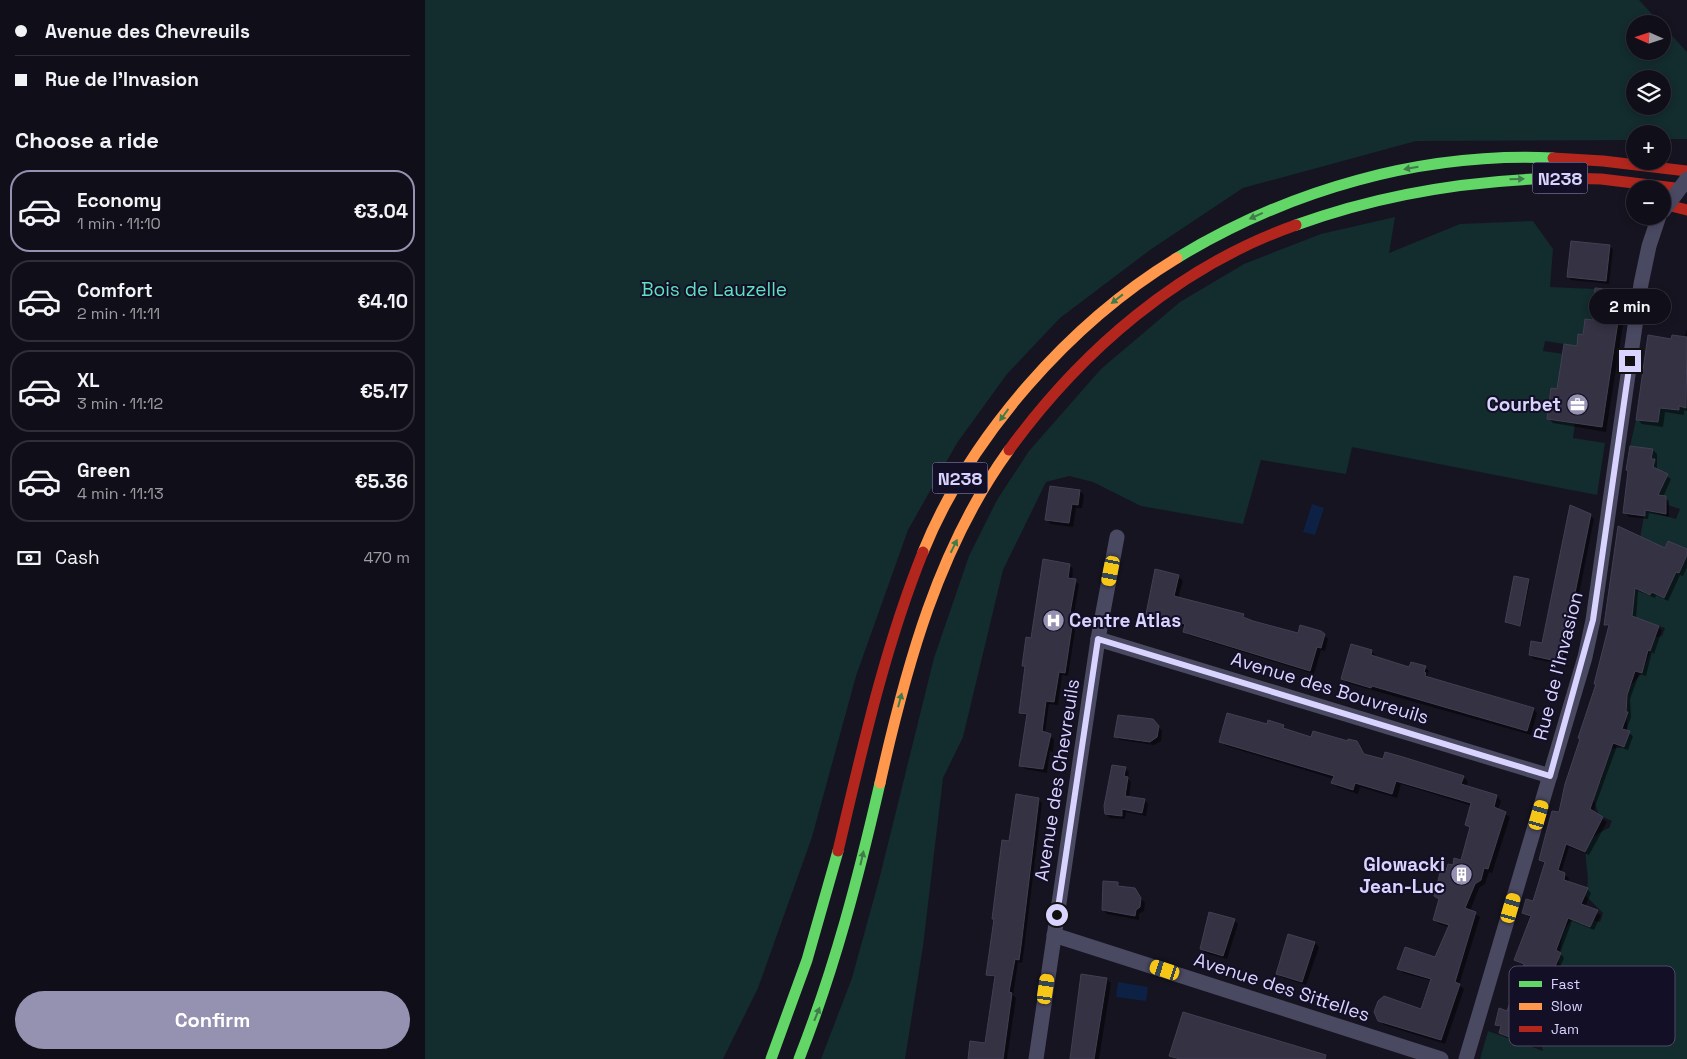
<!DOCTYPE html>
<html lang="en">
<head>
<meta charset="utf-8">
<style>
	body { margin:0; font-family:"Space Grotesk",sans-serif; background:#191822; color:#f1f3f6; height:100vh; display:flex; flex-direction:column; font-size:19px; white-space:nowrap }
	* { box-sizing:border-box; margin:0 }
	p { font-size:16px; color:#9c9ca2 }
	.icon { flex:none; width:28px; height:28px; fill:none; stroke:currentColor; stroke-width:2; stroke-linecap:round; stroke-linejoin:round }
	.map { position:relative; flex:1; overflow:hidden }
	.details { display:flex; flex-direction:column; background:#100f19; width:425px }
	.details>* { flex:none }
	.hud { display:grid; align-content:center; height:110px; padding:0 15px; background:#100f19 }
	.needle { width:32px; rotate:273deg }
	.tools { position:absolute; left:1201px; top:15px; display:grid; gap:10px }
	.tools a { display:grid; place-items:center; width:45px; height:45px; border-radius:50%; background:#100f19; box-shadow:0 2px 8px #0003,0 0 0 1px #302f38; font-size:25px }
	.end { position:absolute; width:22px; height:22px; margin:-11px; border:6px solid #d9d4ff; background:#111; box-shadow:0 0 0 2px #111 }
	.from { border-radius:50% }
	.bubble { position:absolute; height:35px; border-radius:18px; background:#100f19; box-shadow:0 2px 8px #0003,0 0 0 1px #302f38; font-size:16px; font-weight:700; line-height:35px; text-align:center }
	.car { position:absolute; width:15px; height:30px; margin:-15px -8px; border-radius:6px; box-shadow:0 0 4px 1px #0007; background:linear-gradient(#f5c518 24%,#345 0 40%,#f5c518 0 76%,#345 0 86%,#f5c518 0) }
	.hud b { display:flex; align-items:center; gap:18px; height:48px; font-size:19px }
	.hud b+b { border-top:1px solid #302f38 }
	.hud i { width:12px; height:12px; background:#f1f3f6 }
	ul { padding:0; list-style:none }
	li { display:flex; align-items:center; gap:15px; height:82px; margin:0 10px 8px; padding:0 5px; border:2px solid #302f38; border-radius:20px }
	li div { flex:1 }
	li b { display:block; font-size:19px }
	li em { font-style:normal; font-weight:700 }
	li.on { border-color:#9591b1 }
	li>.icon { width:45px; height:45px; stroke-width:1.5 }
	h2 { padding:0 15px; font-size:22px; line-height:60px }
	.pay { display:flex; align-items:center; gap:12px; height:55px; padding:0 15px; font-size:19px }
	.pay p { margin-inline-start:auto }
	.cta { display:flex; gap:10px; margin-top:auto; padding:10px 15px }
	.cta a { flex:1; height:58px; border-radius:30px; background:#9591b1; color:#fff; font-size:20px; font-weight:700; line-height:58px; text-align:center }
	main { display:flex; flex:1; min-height:0 }
	.map>svg:first-child { display:block }
	.green { fill:#132c2d; fill-rule:evenodd }
	.water { fill:#0d2144 }
	.shadow { fill:#0007 }
	.building { fill:#343243; stroke:#433f54 }
	.lines { fill:none; stroke-linecap:round; stroke-linejoin:round }
	.street { stroke:#4a4962; stroke-width:15 }
	.fast { stroke:#63d668; stroke-width:11 }
	.slow { stroke:#ff974d; stroke-width:11 }
	.jam { stroke:#b3261e; stroke-width:11 }
	.street-bridge { stroke:#4a4962; stroke-width:15 }
	.oneway { fill:#3f7c4a }
	.route { stroke:#d9d4ff; stroke-width:6 }
	.labels { text-anchor:middle; dominant-baseline:central; stroke-width:4; stroke-linejoin:round; paint-order:stroke }
	.shield { fill:#130f26; stroke:#9e99be; stroke-width:1 }
	.shield-label { font-size:18px; font-weight:bold; fill:#d9d4ff }
	.park-label { font-size:19px; fill:#5fe0c0; stroke:#130f26 }
	.poi-label { font-size:19px; font-weight:bold; fill:#d9d4ff; stroke:#130f26; text-anchor:end }
	.street-label { font-size:19px; fill:#d9d4ff; stroke:#130f26 }
	.key { fill:#130f26; stroke:#4e4a67; stroke-width:1 }
	.key-label { font-size:14px; fill:#d9d4ff }
</style>
</head>
<body>
<main>
<section class="details">
<div class="hud">
<b><i class="from"></i>Avenue des Chevreuils</b>
<b><i></i>Rue de l'Invasion</b>
</div>
<h2>Choose a ride</h2>
<ul>
<li class="on"><svg class="icon" aria-label="car" viewBox="0 0 24 24"><path d="M5 17H2v-5l4-1 3-4h7l3 4 3 1v5h-3M9 17h6M6 11h13"/><circle cx="7" cy="17" r="2"/><circle cx="17" cy="17" r="2"/></svg><div><b>Economy</b><p>1 min · 11:10</p></div><em>€3.04</em></li>
<li><svg class="icon" aria-label="car" viewBox="0 0 24 24"><path d="M5 17H2v-5l4-1 3-4h7l3 4 3 1v5h-3M9 17h6M6 11h13"/><circle cx="7" cy="17" r="2"/><circle cx="17" cy="17" r="2"/></svg><div><b>Comfort</b><p>2 min · 11:11</p></div><em>€4.10</em></li>
<li><svg class="icon" aria-label="car" viewBox="0 0 24 24"><path d="M5 17H2v-5l4-1 3-4h7l3 4 3 1v5h-3M9 17h6M6 11h13"/><circle cx="7" cy="17" r="2"/><circle cx="17" cy="17" r="2"/></svg><div><b>XL</b><p>3 min · 11:12</p></div><em>€5.17</em></li>
<li><svg class="icon" aria-label="car" viewBox="0 0 24 24"><path d="M5 17H2v-5l4-1 3-4h7l3 4 3 1v5h-3M9 17h6M6 11h13"/><circle cx="7" cy="17" r="2"/><circle cx="17" cy="17" r="2"/></svg><div><b>Green</b><p>4 min · 11:13</p></div><em>€5.36</em></li>
</ul>
<div class="pay"><svg class="icon" aria-label="cash" viewBox="0 0 24 24"><path d="M3 7h18v10H3z"/><circle cx="12" cy="12" r="2"/></svg>Cash<p>470 m</p></div>
<div class="cta"><a>Confirm</a></div>
</section>
<div class="map">
<svg width="1262" height="1059" viewBox="0 0 1262 1059">
	<rect width="100%" height="100%" fill="#161421"/>
	<g class="green">
		<path d="M0,0h1214l22,24h-26v27h28v-25l24,26v87h-24v-5h-28v6l-219,1 -173,47 -93,62 -90,68 -53,56 -50,69 -49,87 -52,146 -44,161 -54,151 -35,71h-298zM1210,79h28v27h-28z"/>
		<polygon points="970,217 964,253 1035,224 1108,221 1128,249 1125,287 1170,289 1169,300 1173,301 1171,320 1160,319 1158,335 1153,335 1152,346 1120,341 1118,351 1146,355 1132,389 1126,388 1122,418 1150,423 1148,438 1180,443 1172,495 927,447 921,474 836,460 818,524 716,506 668,482 644,476 621,482 578,570 538,737 518,778 498,946 480,1059 396,1059 427,978 454,880 509,658 544,556 572,500 604,451 676,369 755,302 819,264 896,234"/>
		<path d="M1262,399v660h-207l8,-28 55,20 -9,-32 16,-3 4,-9 9,3 4,-10 -25,-8 7,-18 10,3c3,-7 -1,-13 0,-20 3,-15 2,-25 13,-38l21,1 7,2 3,-9 -18,-18c11,-28 -17,-50 24,-67l3,-7 -13,-6 -6,-17 6,-17h2l9,-32 15,-2c6,-16 -2,-33 2,-53 2,-12 11,-13 15,-22 5,-10 9,-23 12,-34l8,-2 3,-8 -38,-13 8,-27 15,7 2,-3 -15,-37 8,-45 31,9 4,-10 -12,-4 -2,-9 -8,-1 10,-21 -7,-3h-9l3,-11 -4,-1 2,-10 -23,-3 6,-26 22,2 2,-14 19,2 1,-5 6,3z"/>
	</g>
	<g class="water">
		<polygon points="887,504 899,508 890,535 878,532"/>
		<polygon points="693,982 723,987 721,1001 691,997"/>
	</g>
	<g class="shadow">
		<polygon points="1185,246 1188,250 1184,284 1146,280 1143,277"/>
		<polygon points="1204,292 1209,297 1207,313 1200,312 1181,432 1128,423 1123,418 1153,348 1169,321"/>
		<polygon points="1262,329 1262,411 1259,410 1259,415 1240,412 1238,427 1217,424 1212,419 1247,341 1259,338"/>
		<polygon points="1228,450 1232,454 1232,470 1246,479 1238,497 1244,501 1244,517 1224,513 1223,519 1204,517 1200,513"/>
		<polygon points="655,491 659,495 657,508 651,508 648,527 626,524 622,520"/>
		<polygon points="1165,515 1169,519 1140,665 1109,659 1105,655 1118,644"/>
		<polygon points="1241,550 1262,550 1262,567 1258,576 1255,575 1243,601 1231,595 1230,598 1213,591 1211,619 1233,627 1237,630 1229,654 1227,652 1221,676 1214,674 1205,699 1206,717 1201,731 1208,736 1203,750 1192,746 1168,812 1182,822 1164,855 1144,847 1136,873 1144,878 1143,882 1162,889 1166,893 1160,907 1176,915 1169,930 1147,921 1135,953 1139,958 1133,972 1139,976 1131,998 1136,1002 1129,1019 1115,1014 1111,1028 1108,1026 1104,1037 1095,1034 1093,1042 1079,1036 1075,1032 1077,1029 1071,1024 1083,1012 1099,966 1091,960 1107,918 1098,913 1109,902 1120,864 1115,859 1134,814 1172,685 1184,628 1180,624"/>
		<polygon points="644,565 648,569 647,580 654,584 649,615 652,618 643,676 637,675 633,705 624,704 620,733 629,739 628,752 625,751 622,773 600,769 596,765 603,717 595,713 601,669 598,665 607,639"/>
		<polygon points="731,571 754,577 758,581 753,598 818,615 822,620 873,635 899,635 903,639 900,651 896,650 889,674 763,635 759,631 761,627 726,617 722,613"/>
		<polygon points="1104,580 1105,582 1096,626 1083,624 1081,622"/>
		<polygon points="946,651 950,655 950,658 985,669 1000,667 1004,671 1002,675 1005,678 1109,709 1112,713 1106,735 922,683 918,679"/>
		<polygon points="728,720 737,731 736,741 729,745 695,740 691,736"/>
		<polygon points="843,726 858,726 863,731 887,739 931,742 941,756 1038,777 1043,781 1041,787 1072,796 1076,801 1073,810 1085,817 1067,873 1064,872 1060,884 1054,888 1045,911 1055,917 1034,985 1039,989 1020,1044 959,1025 954,1020 997,1010 1007,981 978,973 974,968 1010,958 1024,927 1014,924 1009,920 1015,901 1010,896 1022,872 1036,861 1046,829 1041,825 1047,806 976,784 972,798 935,787 933,794 912,787 908,783 909,779 801,746 796,742"/>
		<polygon points="700,768 704,772 703,779 706,782 704,797 719,800 723,804 721,816 701,812 700,819 685,818 681,814"/>
		<polygon points="613,799 617,803 599,950 597,963 593,962 588,995 591,998 582,1059 544,1059 562,1044 571,979 563,975 585,843"/>
		<polygon points="693,884 697,888 710,890 720,903 719,911 714,914 714,920 682,914 678,910"/>
		<polygon points="809,920 813,924 802,959 780,953 776,949"/>
		<polygon points="864,935 890,943 894,947 881,985 856,977 852,973"/>
		<polygon points="657,976 682,979 686,983 674,1059 645,1059"/>
	</g>
	<g class="building">
		<polygon points="1146,241 1185,245 1181,281 1142,277"/>
		<polygon points="1170,288 1205,291 1202,309 1195,308 1177,427 1122,419 1126,388 1132,389 1139,344 1152,346 1153,334 1158,335 1160,319 1168,320"/>
		<polygon points="1223,335 1246,339 1247,335 1262,337 1261,408 1254,406 1254,410 1235,408 1233,422 1211,420"/>
		<polygon points="1205,446 1228,449 1226,459 1230,459 1228,467 1243,474 1233,495 1241,496 1241,514 1220,510 1220,516 1198,513 1203,471 1201,470"/>
		<polygon points="625,486 655,490 653,505 647,504 644,523 620,520"/>
		<polygon points="1145,505 1166,514 1136,662 1104,655 1106,641 1117,643"/>
		<polygon points="1193,526 1240,548 1243,541 1262,549 1262,555 1254,573 1251,572 1239,598 1227,592 1225,595 1210,588 1207,616 1234,626 1225,651 1223,650 1217,673 1210,671 1202,695 1201,712 1203,712 1197,729 1205,731 1199,747 1188,743 1165,809 1178,817 1160,852 1141,844 1133,870 1140,873 1139,880 1163,888 1156,904 1173,910 1165,927 1143,918 1131,950 1136,953 1129,969 1136,971 1127,995 1133,997 1125,1016 1111,1011 1108,1025 1104,1023 1100,1034 1091,1031 1089,1039 1074,1033 1076,1026 1070,1025 1074,1008 1082,1011 1099,964 1089,960 1106,916 1097,913 1101,899 1108,901 1120,862 1114,860 1120,837 1127,811 1134,812 1140,784 1155,739 1153,738 1171,684 1169,684 1184,625 1179,625"/>
		<polygon points="618,559 645,564 643,578 651,579 645,613 649,613 640,673 634,672 629,702 621,701 617,731 626,734 618,769 594,766 602,714 594,713 600,666 597,666 601,637 606,638"/>
		<polygon points="730,569 754,575 749,596 819,614 818,617 828,621 873,633 875,625 896,631 900,634 896,648 892,647 885,671 758,632 760,624 721,614"/>
		<polygon points="1089,576 1104,579 1095,626 1080,622"/>
		<polygon points="926,644 947,650 946,655 984,667 986,662 1001,666 999,672 1001,673 1000,676 1109,708 1102,731 947,686 946,688 916,679"/>
		<polygon points="802,713 842,724 843,720 859,725 858,728 886,737 888,731 923,741 923,739 932,741 939,754 958,759 960,752 978,757 1039,776 1036,784 1072,795 1069,807 1081,812 1063,869 1059,868 1056,880 1050,884 1040,908 1051,912 1030,982 1035,984 1016,1040 953,1021 949,1012 953,1001 959,996 996,1009 1006,979 972,969 980,947 1010,957 1024,925 1008,920 1014,899 1009,896 1016,869 1021,871 1023,864 1028,865 1029,858 1036,860 1045,827 1040,825 1046,803 971,781 967,794 930,783 928,790 906,783 909,776 794,742"/>
		<polygon points="693,715 728,719 734,726 732,737 725,742 689,737"/>
		<polygon points="687,765 701,767 699,776 703,777 700,796 720,799 717,813 697,809 697,816 680,814 679,806"/>
		<polygon points="591,794 614,798 596,946 594,960 590,959 584,992 587,993 578,1059 543,1059 545,1041 560,1043 570,976 561,975 569,919 567,919 577,840 584,841"/>
		<polygon points="678,881 693,882 693,886 710,888 716,898 715,907 711,910 710,916 677,910"/>
		<polygon points="784,912 810,919 798,956 775,949"/>
		<polygon points="863,934 890,942 877,982 851,974"/>
		<polygon points="656,974 682,978 669,1059 645,1059"/>
		<polygon points="758,1012 901,1055 900,1059 755,1059 744,1056"/>
	</g>
	<g class="lines">
		<g class="street">
			<polyline points="673,639 1125,776"/>
			<polyline points="629,935 1016,1059"/>
			<polyline points="611,1059 673,639 692,537"/>
			<polyline points="1041,1059 1160,657 1168,620 1216,284 1224,246 1234,216"/>
		</g>
		<g class="fast">
			<path d="M871,225c85,-31 175,-45 265,-47"/>
			<path d="M752,258c112,-68 244,-106 376,-100"/>
			<polyline points="346,1059 382,960 413,851"/>
			<path d="M374,1059c36,-92 59,-180 81,-276"/>
		</g>
		<g class="slow">
			<path d="M498,552c47,-116 147,-229 254,-294"/>
			<path d="M455,783c26,-116 58,-235 129,-333"/>
		</g>
		<g class="jam">
			<polyline points="1128,158 1178,161 1262,171"/>
			<polyline points="1136,178 1176,179 1250,188"/>
			<polyline points="1238,204 1262,210"/>
			<path d="M584,450c72,-99 170,-184 287,-225"/>
			<path d="M413,851c24,-101 46,-202 85,-299"/>
		</g>
		<polyline class="street-bridge" points="1238,211 1262,179"/>
	</g>
	<defs><path id="oneway-solid" d="M-6-.8H1V-3.2L6.5 0L1 3.2V.8H-6Z" transform="scale(1.25)"/></defs>
	<g class="oneway">
		<use href="#oneway-solid" transform="translate(986 168) rotate(170)"/>
		<use href="#oneway-solid" transform="translate(1092 179) rotate(-1)"/>
		<use href="#oneway-solid" transform="translate(831 216) rotate(156)"/>
		<use href="#oneway-solid" transform="translate(692 299) rotate(142)"/>
		<use href="#oneway-solid" transform="translate(579 415) rotate(126)"/>
		<use href="#oneway-solid" transform="translate(529 546) rotate(-64)"/>
		<use href="#oneway-solid" transform="translate(475 700) rotate(-75)"/>
		<use href="#oneway-solid" transform="translate(437 858) rotate(-77)"/>
		<use href="#oneway-solid" transform="translate(392 1014) rotate(-68)"/>
	</g>
	<g class="lines">
		<polyline class="route" points="632,915 673,639 1125,776 1168,620 1205,361"/>
	</g>
	<defs>
		<symbol id="office-disc" viewBox="-11 -11 22 22"><circle r="9.5" fill="#9591b1" stroke="#130f26"/><path d="M-6-3h4V-5.5h4V-3h4V5H-6ZM-1-4.5V-3h2v-1.5ZM-6 0V1H6V0Z" fill="#fff"/></symbol>
		<symbol id="hospital-disc" viewBox="-11 -11 22 22"><circle r="9.5" fill="#9591b1" stroke="#130f26"/><path d="M-5-5h3v3.5h4V-5h3V5h-3V1.5h-4V5h-3Z" fill="#fff"/></symbol>
		<symbol id="building-disc" viewBox="-11 -11 22 22"><circle r="9.5" fill="#9591b1" stroke="#130f26"/><path d="M-4-6H4V6H1V3H-1V6H-4ZM-2.5-4.3h1.7v1.8h-1.7ZM.8-4.3h1.7v1.8H.8ZM-2.5-1h1.7V.8h-1.7ZM.8-1h1.7V.8H.8Z" fill="#fff"/></symbol>
	</defs>
	<g fill-rule="evenodd">
		<use href="#office-disc" x="1140" y="392" width="25" height="25"/>
		<use href="#hospital-disc" x="616" y="608" width="25" height="25"/>
		<use href="#building-disc" x="1024" y="862" width="25" height="25"/>
	</g>
	<g class="labels">
		<g class="shield">
			<rect x="1107.5" y="162.5" width="55" height="31" rx="4"/>
			<rect x="507.5" y="462.5" width="55" height="31" rx="4"/>
		</g>
		<g class="shield-label">
			<text x="1135" y="178">N238</text>
			<text x="535" y="478">N238</text>
		</g>
		<g class="park-label">
			<text x="289" y="289">Bois de Lauzelle</text>
		</g>
		<g class="poi-label">
			<text x="1136" y="404">Courbet</text>
			<text x="644" y="620" text-anchor="start">Centre Atlas</text>
			<text x="1020" y="864">Glowacki<tspan x="1020" dy="22">Jean-Luc</tspan></text>
		</g>
		<g class="street-label">
			<text transform="translate(1133 666) rotate(-76)">Rue de l'Invasion</text>
			<text transform="translate(905 688) rotate(17)">Avenue des Bouvreuils</text>
			<text transform="translate(632 780) rotate(-81)">Avenue des Chevreuils</text>
			<text transform="translate(857 987) rotate(18)">Avenue des Sittelles</text>
		</g>
	</g>
	<rect x="1084" y="966" width="166" height="80" rx="8" class="key"/>
	<rect x="1094" y="981" width="23" height="6" fill="#63d668"/>
	<rect x="1094" y="1003" width="23" height="7" fill="#ff974d"/>
	<rect x="1094" y="1026" width="23" height="6" fill="#b3261e"/>
	<g class="key-label">
		<text x="1126" y="989">Fast</text>
		<text x="1126" y="1011">Slow</text>
		<text x="1126" y="1034">Jam</text>
	</g>
</svg>
<div class="tools">
<a><svg class="needle" viewBox="-14 -14 28 28"><path d="M0-13l5 13h-10z" fill="#e53935"/><path d="M0 13l5-13h-10z" fill="#9c9ca2"/></svg></a>
<a><svg class="icon" aria-label="layers" viewBox="0 0 24 24"><path d="M12 4l9 5-9 5-9-5zM3 14l9 5 9-5"/></svg></a>
<a>+</a>
<a>−</a>
</div>
<i class="end from" style="left:632px;top:915px"></i>
<i class="end" style="left:1205px;top:361px"></i>
<div class="bubble" style="left:1164px;top:289px;width:82px">2 min</div>
<i class="car" style="left:686px;top:571px;rotate:191deg"></i>
<i class="car" style="left:1114px;top:815px;rotate:16deg"></i>
<i class="car" style="left:1086px;top:908px;rotate:16deg"></i>
<i class="car" style="left:740px;top:970px;rotate:288deg"></i>
<i class="car" style="left:621px;top:989px;rotate:8deg"></i>
</div>
</main>
</body>
</html>
